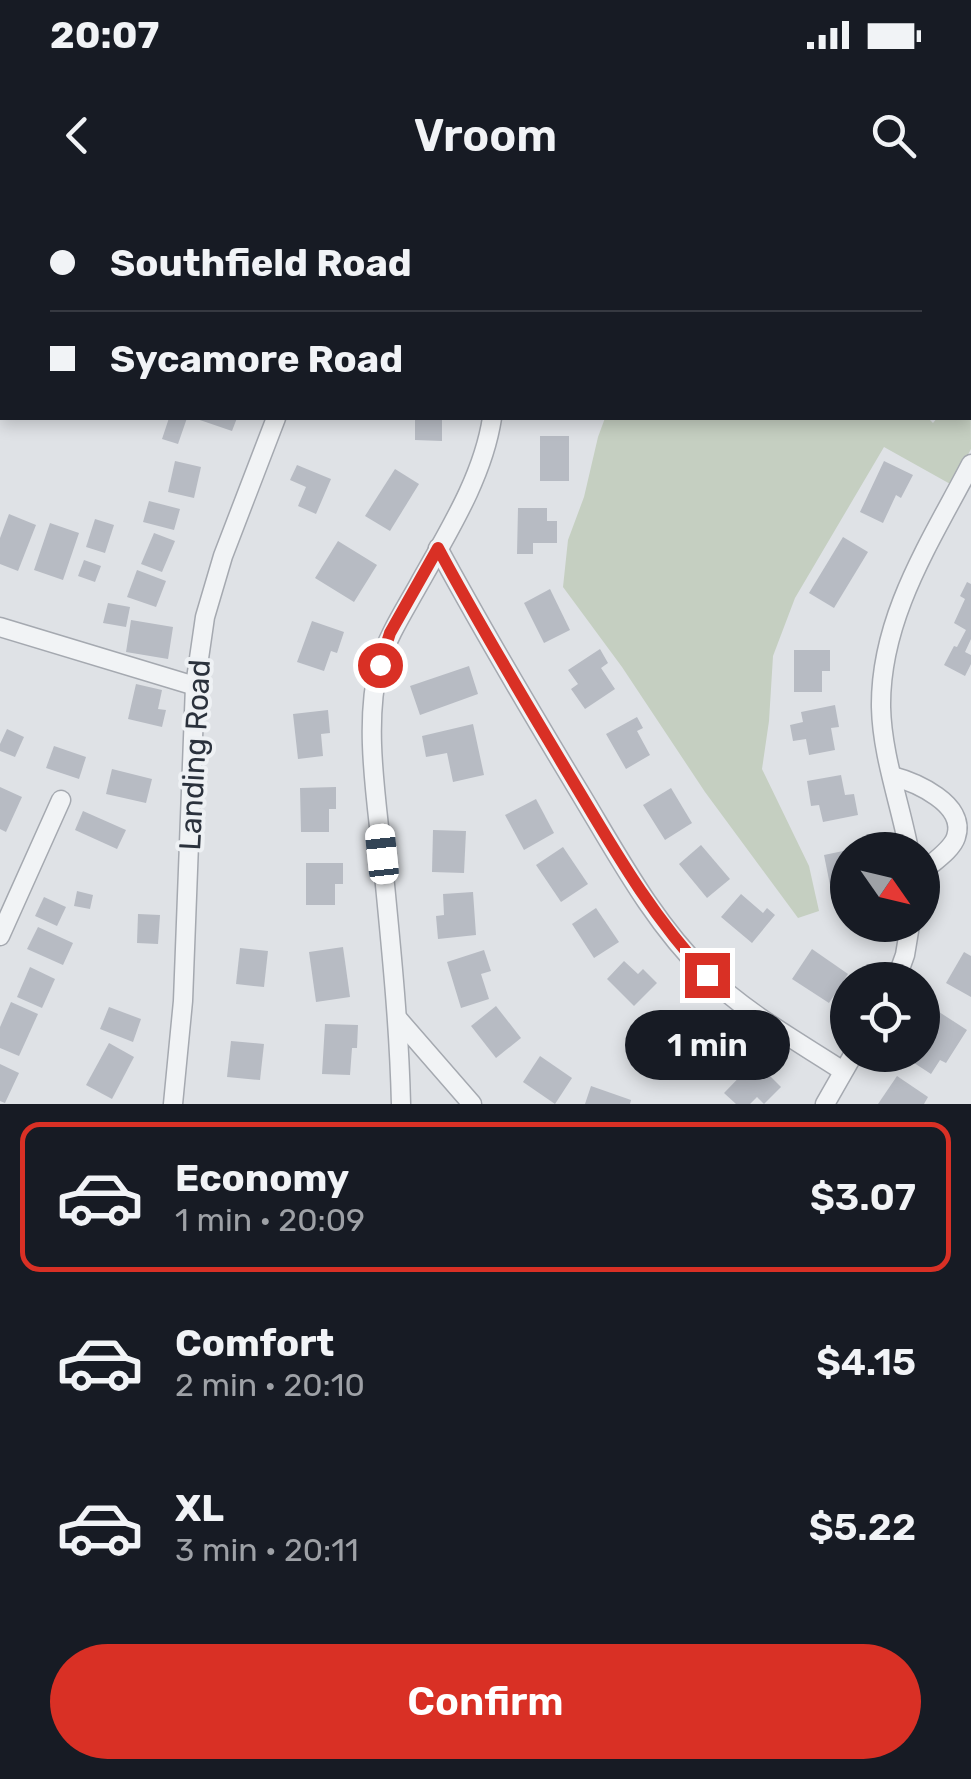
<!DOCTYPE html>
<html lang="en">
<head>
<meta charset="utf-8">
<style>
	body { margin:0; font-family:Rubik,sans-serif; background:#20242c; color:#f1f3f6; height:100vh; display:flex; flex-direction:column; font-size:38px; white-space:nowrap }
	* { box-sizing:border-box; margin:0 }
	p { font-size:32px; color:#9ea1a6 }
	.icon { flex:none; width:55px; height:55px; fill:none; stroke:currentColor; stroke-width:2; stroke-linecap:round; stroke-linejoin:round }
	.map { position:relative; height:904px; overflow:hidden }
	.panel { display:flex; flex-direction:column; background:#171b24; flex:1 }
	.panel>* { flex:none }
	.top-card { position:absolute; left:0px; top:0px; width:972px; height:220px; box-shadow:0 5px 15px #0003; display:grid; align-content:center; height:220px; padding:0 50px; background:#171b24 }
	.needle { width:65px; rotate:124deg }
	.fabs { position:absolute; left:830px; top:632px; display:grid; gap:20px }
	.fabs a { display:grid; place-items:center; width:110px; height:110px; border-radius:50%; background:#171b24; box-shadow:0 5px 15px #0003; font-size:50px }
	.end { position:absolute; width:45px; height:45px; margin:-22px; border:12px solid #d93025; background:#fff; box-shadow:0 0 0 5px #fff }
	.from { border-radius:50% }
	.bubble { position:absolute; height:70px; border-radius:35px; background:#171b24; box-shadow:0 5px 15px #0003; font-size:32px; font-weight:600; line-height:70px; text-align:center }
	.car { position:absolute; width:30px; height:60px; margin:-30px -15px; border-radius:12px; box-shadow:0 0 8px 2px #0007; background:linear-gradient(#fff 24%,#345 0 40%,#fff 0 76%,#345 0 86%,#fff 0) }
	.top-card b { display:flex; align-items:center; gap:35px; height:95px; font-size:38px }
	.top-card b+b { border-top:2px solid #363941 }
	.top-card i { width:25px; height:25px; background:#f1f3f6 }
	ul { padding:18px 0 0; list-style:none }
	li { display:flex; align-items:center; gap:30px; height:150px; margin:0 20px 15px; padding:0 30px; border:5px solid transparent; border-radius:20px }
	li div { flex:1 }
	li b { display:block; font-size:38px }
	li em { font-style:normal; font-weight:600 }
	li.current { border-color:#d93025 }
	li>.icon { width:90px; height:90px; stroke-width:1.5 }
	.cta { display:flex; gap:20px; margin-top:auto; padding:20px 50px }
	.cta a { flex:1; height:115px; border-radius:60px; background:#d93025; color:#fff; font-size:40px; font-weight:600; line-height:115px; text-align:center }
	.status { display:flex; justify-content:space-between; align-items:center; height:70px; padding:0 50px; background:#171b24; direction:ltr }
	.status svg { height:28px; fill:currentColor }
	header { display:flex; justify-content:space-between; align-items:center; height:130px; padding:0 50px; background:#171b24; font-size:45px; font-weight:600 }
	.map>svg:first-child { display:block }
	.green { fill:#c5cfc1 }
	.building { fill:#b7bbc3 }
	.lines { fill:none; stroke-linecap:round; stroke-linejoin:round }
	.minor-casing { stroke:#a5a9b0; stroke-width:21 }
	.minor { stroke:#f1f3f5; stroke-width:18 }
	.route { stroke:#d93025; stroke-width:12 }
	.labels { text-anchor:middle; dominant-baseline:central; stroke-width:8; stroke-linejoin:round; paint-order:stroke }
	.street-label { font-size:30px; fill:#2a313c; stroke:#eef1f4 }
</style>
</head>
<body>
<div class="status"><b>20:07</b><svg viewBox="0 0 49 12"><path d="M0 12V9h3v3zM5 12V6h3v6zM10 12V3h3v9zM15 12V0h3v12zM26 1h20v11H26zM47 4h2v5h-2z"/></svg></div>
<header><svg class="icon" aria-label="back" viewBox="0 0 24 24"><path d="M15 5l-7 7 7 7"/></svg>Vroom<svg class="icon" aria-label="search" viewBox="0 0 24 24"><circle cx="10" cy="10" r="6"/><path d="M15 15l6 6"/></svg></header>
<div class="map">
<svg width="971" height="904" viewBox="0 0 971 904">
	<rect width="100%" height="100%" fill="#dfe2e6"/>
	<polygon class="green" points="970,164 971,249 952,285 884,247 795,398 773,456 769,521 762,569 809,666 819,711 798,718 705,592 622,467 563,387 568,340 584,297 598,237 605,218 928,218 933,223 937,218 970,218"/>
	<g class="building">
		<polygon points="169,218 187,218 178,244 162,239"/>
		<polygon points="194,218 237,218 232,231"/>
		<polygon points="415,218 442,218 442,241 415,240"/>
		<rect x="540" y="236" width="29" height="45"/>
		<polygon points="175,261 201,267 194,298 168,292"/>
		<polygon points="884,261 913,275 901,298 896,295 883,323 860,312"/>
		<polygon points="297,265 331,279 316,314 298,306 306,287 290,280"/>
		<polygon points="395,269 419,284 390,331 365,316"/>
		<polygon points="149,301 180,309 174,330 143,322"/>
		<polygon points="518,308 547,308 547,321 557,321 557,343 533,343 533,354 517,354"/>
		<polygon points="9,314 36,325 18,371 0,364 0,338"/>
		<polygon points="95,319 114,325 105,353 86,347"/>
		<polygon points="50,323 79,333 63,380 34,370"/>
		<polygon points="154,333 175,341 162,372 141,364"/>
		<polygon points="843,337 868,352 834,408 809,393"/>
		<polygon points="338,341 377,365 354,402 315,378"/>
		<polygon points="84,360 101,366 95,382 78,376"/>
		<polygon points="137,370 166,381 156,407 127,397"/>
		<polygon points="967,382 971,384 971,439 965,452 971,455 971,464 965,476 944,465 954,446 957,447 966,430 954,423 965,399 960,396"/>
		<polygon points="550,389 570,430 544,443 524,403"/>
		<polygon points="108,403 130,407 126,427 103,423"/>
		<polygon points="131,420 173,427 168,459 126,452"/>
		<polygon points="312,421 344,432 337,453 331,451 324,471 297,462"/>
		<polygon points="600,449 608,463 601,468 615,489 585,509 571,489 578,484 568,470"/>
		<polygon points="794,450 830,450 830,471 822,471 822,492 794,492"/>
		<polygon points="469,466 478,494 420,515 410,486"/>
		<polygon points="136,484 162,490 158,509 166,510 162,527 128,519"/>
		<polygon points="835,505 839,527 831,528 835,550 809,555 806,539 793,541 790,525 803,522 801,512"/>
		<polygon points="328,510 330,533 321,534 323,556 298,559 293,514"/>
		<polygon points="637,517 643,528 637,531 650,555 626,569 606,534"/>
		<polygon points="473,524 484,575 453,582 447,553 426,557 422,536"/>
		<polygon points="7,529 24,537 15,557 0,551 0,544"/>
		<polygon points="54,546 86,557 79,579 46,568"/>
		<polygon points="112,569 152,579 146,603 106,594"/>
		<polygon points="841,575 845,595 854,594 858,615 823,622 819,605 811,606 807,581"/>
		<polygon points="0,587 22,597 6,632 0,629"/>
		<polygon points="336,587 336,609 329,609 329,632 301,632 300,588"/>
		<polygon points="671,588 692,623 665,640 643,605"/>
		<polygon points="536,599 554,633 524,650 505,615"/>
		<polygon points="83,611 126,630 117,649 75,630"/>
		<polygon points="433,630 466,631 464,673 432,672"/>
		<polygon points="701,645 730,679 707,698 679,664"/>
		<polygon points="563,647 588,684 561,702 536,665"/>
		<polygon points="848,650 848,697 833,700 824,655"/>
		<polygon points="306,663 343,663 343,684 335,684 335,705 306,705"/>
		<polygon points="77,691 93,695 90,709 74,706"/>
		<polygon points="473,692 476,735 438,739 436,716 444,715 443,694"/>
		<polygon points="741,694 763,713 767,708 775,715 752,743 721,717"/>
		<polygon points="44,697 66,707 57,726 35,716"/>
		<polygon points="596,708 619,742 594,758 572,724"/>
		<polygon points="138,714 160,715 158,744 137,743"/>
		<polygon points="38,727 73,743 63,765 27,749"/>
		<polygon points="343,747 350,797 316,802 309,752"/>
		<polygon points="240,748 268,751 264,787 236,784"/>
		<polygon points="812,749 848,774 829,803 792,779"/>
		<polygon points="484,750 491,771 481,774 489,799 461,808 447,762"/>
		<polygon points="964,752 971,756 971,797 946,783"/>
		<polygon points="624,761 638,774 643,769 657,783 634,806 607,779"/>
		<polygon points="30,767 55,779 42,808 17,797"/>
		<polygon points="11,802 38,814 19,856 0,848 0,827"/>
		<polygon points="496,806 521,838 496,858 471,826"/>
		<polygon points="109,807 141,819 133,842 100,829"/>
		<polygon points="936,810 967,830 946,863 940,860 931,874 902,855 922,855 922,830"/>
		<polygon points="681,817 694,827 698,823 716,837 696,863 664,838"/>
		<polygon points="325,824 358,825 357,848 352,848 350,875 322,874"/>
		<polygon points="231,841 264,844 260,880 227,877"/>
		<polygon points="109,843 134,857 112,899 86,885"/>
		<polygon points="540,856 572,878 555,904 523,882"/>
		<polygon points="755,861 781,887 764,904 757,897 750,904 736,904 724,893"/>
		<polygon points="0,864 19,873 5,903 0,901"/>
		<polygon points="897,876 928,897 924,904 878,904"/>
		<polygon points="591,886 631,900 630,904 585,904"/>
	</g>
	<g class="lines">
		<defs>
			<g id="minor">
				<polyline points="867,0 872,2"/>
				<polyline points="353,2 354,0"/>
				<polyline points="631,2 635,0"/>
				<polyline points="892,2 893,0"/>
				<polyline points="970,64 971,64"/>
				<polyline points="0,90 2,91"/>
				<path d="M438,348c45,83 93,164 142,245 38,63 73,129 126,181 40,39 91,67 137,97"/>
				<polyline points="0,427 195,486"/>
				<path d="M892,576c23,6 75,28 64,61 -4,13 -23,25 -34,35"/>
				<path d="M909,650c-9,-47 -27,-95 -28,-143 -1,-90 50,-166 90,-243"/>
				<polyline points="0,736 61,600"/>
				<polyline points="896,780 905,755 910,725"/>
				<polyline points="399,820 472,904"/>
				<polyline points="173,904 183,801 195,486 205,417 223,356 276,218"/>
				<path d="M401,904c-2,-84 -11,-167 -19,-250 -6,-59 -18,-131 -3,-189 9,-30 25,-54 40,-81 29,-52 64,-107 73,-166"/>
				<polyline points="825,904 853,855"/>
			</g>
		</defs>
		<use href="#minor" class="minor-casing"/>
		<use href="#minor" class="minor"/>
	</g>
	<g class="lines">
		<path class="route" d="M380,465l10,-32 48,-85c41,77 86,151 130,225 44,73 81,140 139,202"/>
	</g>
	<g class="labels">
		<g class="street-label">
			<text transform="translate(195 555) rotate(-87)">Landing Road</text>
		</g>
	</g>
</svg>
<div class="fabs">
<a><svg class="needle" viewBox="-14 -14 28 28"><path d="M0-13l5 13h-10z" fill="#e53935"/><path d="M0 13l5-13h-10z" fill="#9ea1a6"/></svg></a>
<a><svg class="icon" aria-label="locate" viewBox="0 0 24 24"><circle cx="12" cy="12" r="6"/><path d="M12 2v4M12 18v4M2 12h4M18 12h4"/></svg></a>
</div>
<i class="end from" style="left:380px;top:465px"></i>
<i class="end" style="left:707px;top:775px"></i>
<div class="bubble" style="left:625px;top:810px;width:165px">1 min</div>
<i class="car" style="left:382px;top:654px;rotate:354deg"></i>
<div class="top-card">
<b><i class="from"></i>Southfield Road</b>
<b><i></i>Sycamore Road</b>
</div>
</div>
<section class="panel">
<ul>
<li class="current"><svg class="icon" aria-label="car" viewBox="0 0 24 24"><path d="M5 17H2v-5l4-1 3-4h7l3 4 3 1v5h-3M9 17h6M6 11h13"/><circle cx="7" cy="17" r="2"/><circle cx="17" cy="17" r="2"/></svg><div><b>Economy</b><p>1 min · 20:09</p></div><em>$3.07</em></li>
<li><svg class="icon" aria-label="car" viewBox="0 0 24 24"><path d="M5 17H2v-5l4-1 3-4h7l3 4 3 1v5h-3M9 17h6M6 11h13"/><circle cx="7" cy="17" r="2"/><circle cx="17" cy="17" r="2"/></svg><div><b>Comfort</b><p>2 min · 20:10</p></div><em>$4.15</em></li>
<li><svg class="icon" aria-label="car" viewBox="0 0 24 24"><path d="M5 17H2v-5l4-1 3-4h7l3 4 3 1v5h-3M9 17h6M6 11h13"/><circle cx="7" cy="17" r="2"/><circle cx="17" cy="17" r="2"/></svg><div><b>XL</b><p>3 min · 20:11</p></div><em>$5.22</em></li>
</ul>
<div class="cta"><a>Confirm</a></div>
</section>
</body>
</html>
